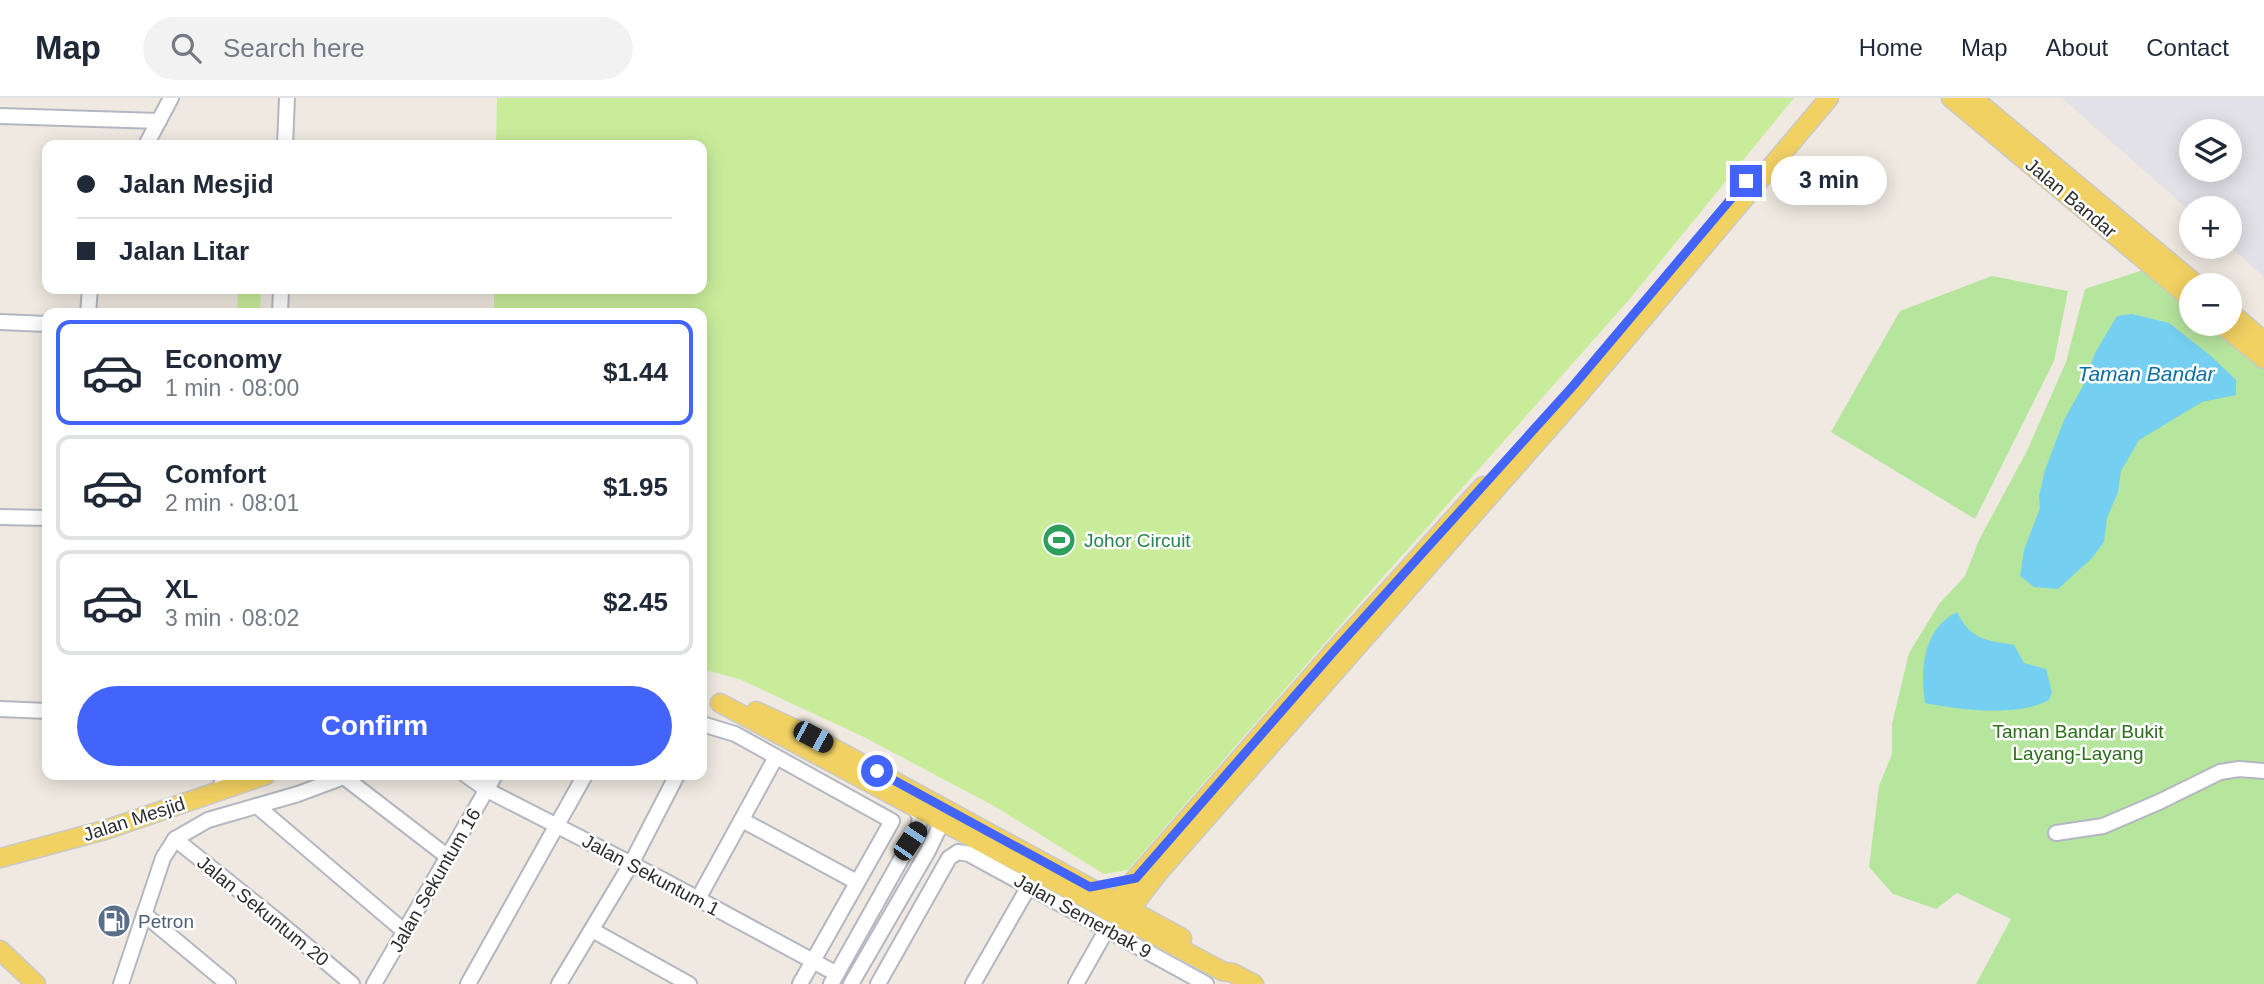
<!DOCTYPE html>
<html lang="en">
<head>
<meta charset="utf-8">
<style>
	body { margin:0; font-family:Helvetica,sans-serif; background:#f2f2f3; color:#1f2937; height:100vh; display:flex; flex-direction:column; font-size:26px; white-space:nowrap }
	* { box-sizing:border-box; margin:0 }
	p { font-size:23px; color:#747a83 }
	.icon { flex:none; width:38px; height:38px; fill:none; stroke:currentColor; stroke-width:2; stroke-linecap:round; stroke-linejoin:round }
	.map { position:relative; flex:1; overflow:hidden }
	.panel { position:absolute; left:42px; top:210px; width:665px; height:472px; display:flex; flex-direction:column; background:#fff; border-radius:14px; box-shadow:0 4px 18px #0003 }
	.panel>* { flex:none }
	.hud { position:absolute; left:42px; top:42px; width:665px; height:154px; border-radius:14px; box-shadow:0 4px 18px #0003; display:grid; align-content:center; height:154px; padding:0 35px; background:#fff }
	.fabs { position:absolute; left:2179px; top:21px; display:grid; gap:14px }
	.fabs a { display:grid; place-items:center; width:63px; height:63px; border-radius:50%; background:#fff; box-shadow:0 4px 18px #0003; font-size:35px }
	.end { position:absolute; width:32px; height:32px; margin:-16px; border:9px solid #4264fb; background:#fff; box-shadow:0 0 0 4px #fff }
	.from { border-radius:50% }
	.bubble { position:absolute; height:49px; border-radius:24px; background:#fff; box-shadow:0 4px 18px #0003; font-size:23px; font-weight:800; line-height:49px; text-align:center }
	.car { position:absolute; width:21px; height:42px; margin:-21px -10px; border-radius:9px; box-shadow:0 0 5px 2px #0007; background:linear-gradient(#222 24%,#8ab4d8 0 40%,#222 0 76%,#8ab4d8 0 86%,#222 0) }
	.hud b { display:flex; align-items:center; gap:24px; height:66px; font-size:26px }
	.hud b+b { border-top:2px solid #e0e1e3 }
	.hud i { width:18px; height:18px; background:#1f2937 }
	ul { padding:12px 0 0; list-style:none }
	li { display:flex; align-items:center; gap:21px; height:105px; margin:0 14px 10px; padding:0 21px; border:4px solid #e0e1e3; border-radius:14px }
	li div { flex:1 }
	li b { display:block; font-size:26px }
	li em { font-style:normal; font-weight:800 }
	li.current { border-color:#4264fb }
	li>.icon { width:63px; height:63px; stroke-width:1.5 }
	.cta { display:flex; gap:14px; margin-top:auto; padding:14px 35px }
	.cta a { flex:1; height:80px; border-radius:42px; background:#4264fb; color:#fff; font-size:28px; font-weight:800; line-height:80px; text-align:center }
	header { display:flex; align-items:center; gap:42px; box-sizing:border-box; height:98px; padding:0 35px; background:#fff; border-bottom:2px solid #e0e1e3 }
	header strong { font-size:33px }
	nav { display:flex; gap:38px; margin-inline-start:auto; font-size:24px }
	.search { width:490px; height:63px; background:#f2f2f3; display:flex; align-items:center; gap:18px; box-sizing:border-box; padding:0 24px; border-radius:38px; color:#747a83; font-size:26px }
	.map>svg:first-child { display:block }
	.industrial { fill:#e3e1e8; fill-rule:evenodd }
	.green { fill:#b6e59e }
	.pitch { fill:#c9ec9a }
	.water { fill:#75cff0 }
	.lines { fill:none; stroke-linecap:round; stroke-linejoin:round }
	.minor-casing { stroke:#b4b7c1; stroke-width:18 }
	.major-casing { stroke:#c9c9c9; stroke-width:21 }
	.minor { stroke:#fff; stroke-width:14 }
	.major { stroke:#f2d163; stroke-width:18 }
	.route { stroke:#4264fb; stroke-width:9 }
	.labels { text-anchor:middle; dominant-baseline:central; stroke-width:5; stroke-linejoin:round; paint-order:stroke }
	.street-label { font-size:19px; fill:#2e2e2e; stroke:#fff }
	.leisure-label { font-size:19px; fill:#27864d; stroke:#fff; text-anchor:start }
	.park-label { font-size:19px; fill:#2c6e1b; stroke:#fff }
	.service-label { font-size:19px; fill:#4e5e75; stroke:#fff; text-anchor:start }
	.water-label { font-size:21px; font-style:italic; fill:#0d6fa3; stroke:#fff }
</style>
</head>
<body>
<header>
<strong>Map</strong>
<div class="search"><svg class="icon" aria-label="search" viewBox="0 0 24 24"><circle cx="10" cy="10" r="6"/><path d="M15 15l6 6"/></svg>Search here</div>
<nav><a>Home</a><a>Map</a><a>About</a><a>Contact</a></nav>
</header>
<div class="map">
<svg width="2264" height="886" viewBox="0 0 2264 886">
	<rect width="100%" height="100%" fill="#efe9e1"/>
	<path class="industrial" d="M2062,0h202v179l-34,-31v-38h-39v4zM2191,33h39v39h-39z"/>
	<g class="green">
		<polygon points="2152,169 2191,203 2191,226 2217,226 2264,267 2264,886 1976,886 2011,821 1957,795 1936,811 1893,796 1869,769 1879,688 1892,656 1892,626 1909,555 1939,506 1965,478 1979,442 2027,353 2066,264 2085,191"/>
		<polygon points="1992,178 2068,193 2054,263 1975,421 1831,334 1900,213"/>
	</g>
	<g class="pitch">
		<polygon points="497,0 1794,0 1628,203 1352,514 1128,772 1104,776 994,708 862,638 739,581 702,571 702,215 494,215 494,191 702,191 702,47 496,47"/>
		<polygon points="238,191 261,192 260,215 237,215"/>
	</g>
	<g class="water">
		<polygon points="2132,216 2169,225 2211,258 2236,282 2236,297 2202,304 2139,342 2121,373 2118,394 2107,420 2104,444 2091,461 2058,491 2034,489 2020,478 2024,452 2040,410 2039,398 2045,372 2064,322 2083,288 2095,255 2117,218"/>
		<path d="M1957,514c14,28 28,28 57,33l10,18 22,6 6,24 -3,7c-31,17 -89,10 -124,3 -5,-34 -2,-74 32,-91z"/>
	</g>
	<g class="lines">
		<defs>
			<g id="minor">
				<polyline points="0,18 159,23"/>
				<polyline points="146,47 171,0"/>
				<polyline points="285,47 287,0"/>
				<polyline points="88,215 90,191"/>
				<polyline points="280,215 281,191"/>
				<polyline points="0,224 47,226"/>
				<polyline points="0,419 47,420"/>
				<polyline points="0,611 47,613"/>
				<polyline points="702,626 735,636 892,723 800,886"/>
				<polyline points="220,677 225,691"/>
				<polyline points="466,677 487,692 661,781 837,876"/>
				<polyline points="344,679 448,759"/>
				<polyline points="257,708 405,834"/>
				<polyline points="742,722 853,782"/>
				<polyline points="2056,735 2103,728 2159,704 2220,674 2239,671 2264,673"/>
				<polyline points="175,741 275,821 352,886"/>
				<polyline points="698,801 776,659"/>
				<polyline points="144,816 228,886"/>
				<polyline points="592,832 689,886"/>
				<polyline points="121,886 163,760 175,741 208,722 298,696 349,677"/>
				<polyline points="374,886 495,677"/>
				<polyline points="468,886 585,677"/>
				<polyline points="559,886 631,766 677,677"/>
				<polyline points="831,886 918,731 920,719 914,708"/>
				<polyline points="851,886 928,753 942,724 941,716"/>
				<polyline points="878,886 949,760 958,754 969,756 1206,886"/>
				<polyline points="973,886 1029,788"/>
				<polyline points="1076,886 1107,831"/>
			</g>
			<g id="major">
				<polyline points="1951,0 2191,201"/>
				<polyline points="1973,0 2197,187"/>
				<polyline points="2230,214 2264,243"/>
				<polyline points="2221,226 2264,261"/>
				<polyline points="720,605 1222,873 1233,875 1254,886"/>
				<polyline points="756,613 813,639 1182,840"/>
				<polyline points="0,760 105,732 266,677"/>
				<polyline points="1107,813 1334,553 1483,388"/>
				<polyline points="1122,822 1158,775 1581,294 1829,0"/>
				<polyline points="0,852 36,886"/>
			</g>
		</defs>
		<use href="#minor" class="minor-casing"/>
		<use href="#major" class="major-casing"/>
		<use href="#minor" class="minor"/>
		<use href="#major" class="major"/>
	</g>
	<g class="lines">
		<polyline class="route" points="877,673 1090,789 1136,780 1334,553 1573,288 1746,83"/>
	</g>
	<defs>
		<symbol id="stadium-disc" viewBox="-11 -11 22 22"><circle r="9.5" fill="#2e9e5b" stroke="#fff"/><path d="M0-5a6.5 5 0 1 0 0 10a6.5 5 0 1 0 0-10ZM-3.5-1.8h7v3.6h-7Z" fill="#fff"/></symbol>
		<symbol id="fuel-disc" viewBox="-11 -11 22 22"><circle r="9.5" fill="#5c6f8a" stroke="#fff"/><path d="M-5.5-6h7V0h2V4h1.3V-2.5L3-4.5l.8-.8L6-3V5H2.5V1h-1V6h-7ZM-4.2-4.7v3.2H.2V-4.7Z" fill="#fff"/></symbol>
	</defs>
	<g fill-rule="evenodd">
		<use href="#stadium-disc" x="1040" y="423" width="38" height="38"/>
		<use href="#fuel-disc" x="95" y="804" width="38" height="38"/>
	</g>
	<g class="labels">
		<g class="street-label">
			<text transform="translate(2071 100) rotate(40)">Jalan Bandar</text>
			<text transform="translate(134 721) rotate(-18)">Jalan Mesjid</text>
			<text transform="translate(651 777) rotate(28)">Jalan Sekuntum 1</text>
			<text transform="translate(435 782) rotate(-60)">Jalan Sekuntum 16</text>
			<text transform="translate(263 813) rotate(39)">Jalan Sekuntum 20</text>
			<text transform="translate(1083 818) rotate(29)">Jalan Semerbak 9</text>
		</g>
		<g class="leisure-label">
			<text x="1084" y="442">Johor Circuit</text>
		</g>
		<g class="park-label">
			<text x="2078" y="633">Taman Bandar Bukit<tspan x="2078" dy="22">Layang-Layang</tspan></text>
		</g>
		<g class="service-label">
			<text x="138" y="823">Petron</text>
		</g>
		<g class="water-label">
			<text x="2146" y="275">Taman Bandar</text>
		</g>
	</g>
</svg>
<div class="fabs">
<a><svg class="icon" aria-label="layers" viewBox="0 0 24 24"><path d="M12 4l9 5-9 5-9-5zM3 14l9 5 9-5"/></svg></a>
<a>+</a>
<a>−</a>
</div>
<i class="end from" style="left:877px;top:673px"></i>
<i class="end" style="left:1746px;top:83px"></i>
<div class="bubble" style="left:1771px;top:58px;width:116px">3 min</div>
<i class="car" style="left:813px;top:639px;rotate:118deg"></i>
<i class="car" style="left:910px;top:743px;rotate:34deg"></i>
<div class="hud">
<b><i class="from"></i>Jalan Mesjid</b>
<b><i></i>Jalan Litar</b>
</div>
<section class="panel">
<ul>
<li class="current"><svg class="icon" aria-label="car" viewBox="0 0 24 24"><path d="M5 17H2v-5l4-1 3-4h7l3 4 3 1v5h-3M9 17h6M6 11h13"/><circle cx="7" cy="17" r="2"/><circle cx="17" cy="17" r="2"/></svg><div><b>Economy</b><p>1 min · 08:00</p></div><em>$1.44</em></li>
<li><svg class="icon" aria-label="car" viewBox="0 0 24 24"><path d="M5 17H2v-5l4-1 3-4h7l3 4 3 1v5h-3M9 17h6M6 11h13"/><circle cx="7" cy="17" r="2"/><circle cx="17" cy="17" r="2"/></svg><div><b>Comfort</b><p>2 min · 08:01</p></div><em>$1.95</em></li>
<li><svg class="icon" aria-label="car" viewBox="0 0 24 24"><path d="M5 17H2v-5l4-1 3-4h7l3 4 3 1v5h-3M9 17h6M6 11h13"/><circle cx="7" cy="17" r="2"/><circle cx="17" cy="17" r="2"/></svg><div><b>XL</b><p>3 min · 08:02</p></div><em>$2.45</em></li>
</ul>
<div class="cta"><a>Confirm</a></div>
</section>
</div>
</body>
</html>
